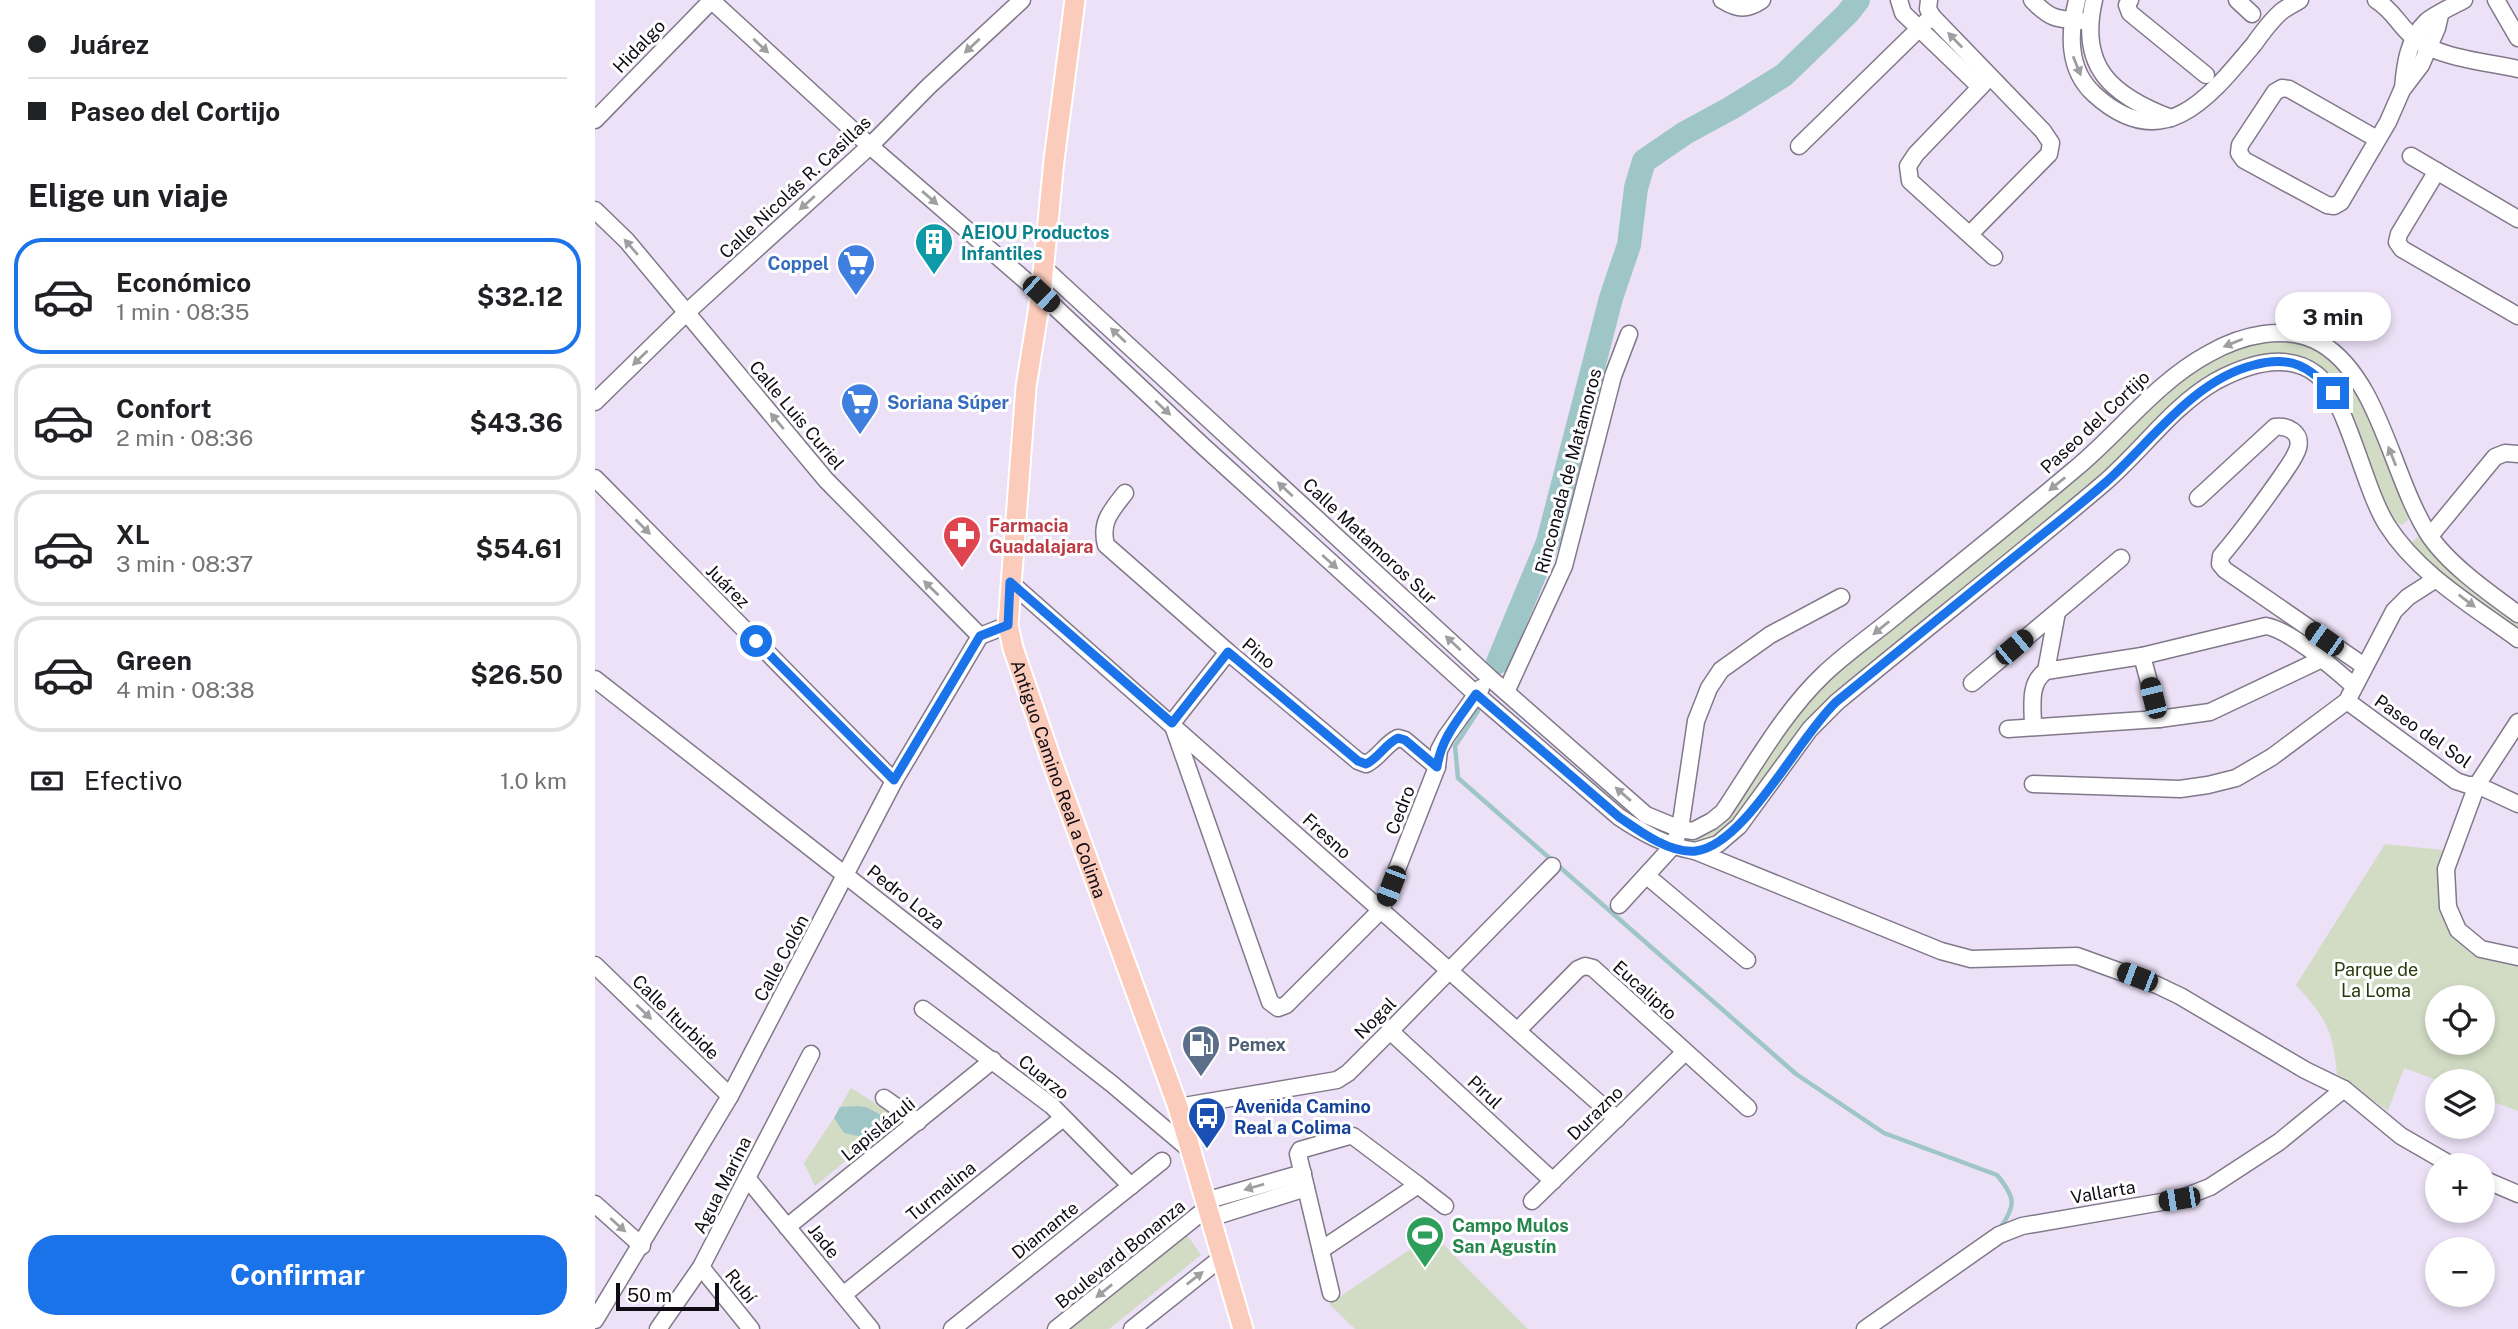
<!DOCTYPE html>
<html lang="es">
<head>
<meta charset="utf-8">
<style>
	body { margin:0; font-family:"Public Sans",sans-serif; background:#f6f6f6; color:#202124; height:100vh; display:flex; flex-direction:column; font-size:26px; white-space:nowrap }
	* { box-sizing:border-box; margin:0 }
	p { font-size:23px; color:#757577 }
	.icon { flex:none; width:38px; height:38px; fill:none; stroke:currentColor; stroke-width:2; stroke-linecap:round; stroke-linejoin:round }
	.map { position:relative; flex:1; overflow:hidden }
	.drawer { display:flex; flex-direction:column; background:#fff; width:595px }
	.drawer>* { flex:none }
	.top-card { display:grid; align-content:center; height:154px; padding:0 28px; background:#fff }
	.buttons { position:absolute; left:1830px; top:985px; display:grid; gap:14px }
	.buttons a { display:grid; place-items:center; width:70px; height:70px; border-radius:50%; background:#fff; box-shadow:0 4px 10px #0003; font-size:35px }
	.scale { position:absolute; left:21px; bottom:18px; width:103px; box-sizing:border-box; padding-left:7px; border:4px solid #100c13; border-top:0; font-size:19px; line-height:24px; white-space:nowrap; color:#100c13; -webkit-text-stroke:5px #fff; paint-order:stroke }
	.end { position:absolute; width:32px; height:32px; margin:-16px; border:9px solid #1a73e8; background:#fff; box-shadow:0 0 0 4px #fff }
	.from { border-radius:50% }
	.bubble { position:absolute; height:49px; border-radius:24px; background:#fff; box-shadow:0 4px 10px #0003; font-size:23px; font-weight:700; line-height:49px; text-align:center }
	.car { position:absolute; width:21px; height:42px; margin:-21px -10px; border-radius:9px; box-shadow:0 0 5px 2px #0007; background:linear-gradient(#222 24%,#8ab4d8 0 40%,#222 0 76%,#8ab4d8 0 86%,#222 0) }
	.top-card b { display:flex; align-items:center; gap:24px; height:66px; font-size:26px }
	.top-card b+b { border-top:2px solid #e0e0e0 }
	.top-card i { width:18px; height:18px; background:#202124 }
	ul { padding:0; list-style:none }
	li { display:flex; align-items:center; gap:21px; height:116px; margin:0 14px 10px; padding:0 14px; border:4px solid #e0e0e0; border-radius:28px }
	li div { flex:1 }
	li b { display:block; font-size:26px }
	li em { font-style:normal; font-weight:700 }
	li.active { border-color:#1a73e8 }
	li>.icon { width:63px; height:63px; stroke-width:1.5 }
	h2 { padding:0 28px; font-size:32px; line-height:84px }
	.pay { display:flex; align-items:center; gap:18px; height:77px; padding:0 28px; font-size:26px }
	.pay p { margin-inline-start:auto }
	.button { display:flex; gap:14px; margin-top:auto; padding:14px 28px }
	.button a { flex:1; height:80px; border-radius:28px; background:#1a73e8; color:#fff; font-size:28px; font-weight:700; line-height:80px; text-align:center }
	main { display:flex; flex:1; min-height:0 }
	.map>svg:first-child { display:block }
	.green { fill:#d2dcc5; fill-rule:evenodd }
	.water { fill:#9fc6c7 }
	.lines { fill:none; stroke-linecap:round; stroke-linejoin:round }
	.stream { stroke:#9fc6c7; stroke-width:4.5 }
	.river { stroke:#9fc6c7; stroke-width:24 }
	.minor-casing { stroke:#81788a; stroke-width:19 }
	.major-casing { stroke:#fff; stroke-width:23 }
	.minor { stroke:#fff; stroke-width:16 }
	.major { stroke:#fbcbbb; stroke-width:19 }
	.oneway { fill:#9f9ea1 }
	.route { stroke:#1a73e8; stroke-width:9 }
	.labels { text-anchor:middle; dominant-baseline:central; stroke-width:6; stroke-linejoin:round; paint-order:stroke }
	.street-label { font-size:18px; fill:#100c13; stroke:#fff }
	.culture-label { font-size:18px; font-weight:bold; fill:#0d838f; stroke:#fff; text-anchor:start }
	.shop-label { font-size:18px; font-weight:bold; fill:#366cbe; stroke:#fff; text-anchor:end }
	.health-label { font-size:18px; font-weight:bold; fill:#be3a42; stroke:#fff; text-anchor:start }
	.park-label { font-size:18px; fill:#29390b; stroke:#fff }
	.service-label { font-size:18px; font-weight:bold; fill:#4e5e75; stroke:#fff; text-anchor:start }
	.transit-label { font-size:18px; font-weight:bold; fill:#164399; stroke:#fff; text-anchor:start }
	.leisure-label { font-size:18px; font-weight:bold; fill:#27864d; stroke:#fff; text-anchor:start }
</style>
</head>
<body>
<main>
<section class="drawer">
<div class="top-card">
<b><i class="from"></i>Juárez</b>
<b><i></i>Paseo del Cortijo</b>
</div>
<h2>Elige un viaje</h2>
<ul>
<li class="active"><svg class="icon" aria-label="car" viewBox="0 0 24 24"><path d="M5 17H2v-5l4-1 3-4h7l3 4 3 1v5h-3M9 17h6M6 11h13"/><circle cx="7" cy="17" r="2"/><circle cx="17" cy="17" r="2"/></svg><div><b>Económico</b><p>1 min · 08:35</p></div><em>$32.12</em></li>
<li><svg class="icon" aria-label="car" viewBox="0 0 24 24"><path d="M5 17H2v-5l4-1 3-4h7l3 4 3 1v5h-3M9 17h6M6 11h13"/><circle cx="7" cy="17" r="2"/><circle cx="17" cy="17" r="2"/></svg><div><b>Confort</b><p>2 min · 08:36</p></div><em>$43.36</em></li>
<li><svg class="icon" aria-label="car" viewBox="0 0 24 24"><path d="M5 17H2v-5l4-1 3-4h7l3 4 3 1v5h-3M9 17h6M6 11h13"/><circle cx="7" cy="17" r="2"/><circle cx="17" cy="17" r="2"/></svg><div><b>XL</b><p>3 min · 08:37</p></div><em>$54.61</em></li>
<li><svg class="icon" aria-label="car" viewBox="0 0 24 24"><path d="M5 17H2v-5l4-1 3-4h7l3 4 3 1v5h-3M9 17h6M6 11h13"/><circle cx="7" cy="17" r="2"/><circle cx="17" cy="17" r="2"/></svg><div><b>Green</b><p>4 min · 08:38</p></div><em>$26.50</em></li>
</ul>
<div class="pay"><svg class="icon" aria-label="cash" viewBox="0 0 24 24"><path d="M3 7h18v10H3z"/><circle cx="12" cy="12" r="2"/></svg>Efectivo<p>1.0 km</p></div>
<div class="button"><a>Confirmar</a></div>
</section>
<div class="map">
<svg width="1923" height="1329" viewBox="0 0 1923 1329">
	<rect width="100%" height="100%" fill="#ece1f6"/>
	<g class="green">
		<path d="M1669,339c22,2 45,2 63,15 35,23 65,116 83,157l-2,9 -6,5 -11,-6 -12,-25 -41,-106 -17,-21 -17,-10 -21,-3 -22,1 -50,20 -43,35 -76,76 -256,204 -31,33 -69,102 -37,22 -11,-6 21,-9 19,-14 67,-100 33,-40 256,-204 75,-75 57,-44z"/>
		<polygon points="1826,534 1923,621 1923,632 1847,575 1814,545"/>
		<path d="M1790,844l58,6c-9,39 -5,84 33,106 12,7 29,6 42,10v145l-35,-13v-16l-44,-1 -35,-13 -16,43 -51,-37c-4,-44 -11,-56 -41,-89zM1843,998h45v45h-45z"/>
		<polygon points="256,1088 303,1118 220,1186 209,1163 239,1118"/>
		<polygon points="590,1232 606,1255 514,1329 469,1329"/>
		<polygon points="838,1234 933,1329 760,1329 734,1304"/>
	</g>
	<polygon class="water" points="261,1106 271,1107 286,1115 290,1128 272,1138 249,1133 239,1118 245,1107"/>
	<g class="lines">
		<g class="stream">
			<polyline points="902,670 903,662"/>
			<path d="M883,711l-23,35 3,32 338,296 88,59 113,42c18,22 20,30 3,53"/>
		</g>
		<polyline class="river" points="903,662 953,542 1016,298 1034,245 1041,188 1049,161 1090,133 1136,108 1189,75 1252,14 1263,0"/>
		<defs>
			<g id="minor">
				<path d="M116,0l159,146 171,148 162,152 273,248 143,123c24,16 47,29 76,34l246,100 30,8 106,-3 80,29 23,11 125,74 39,19 57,47 52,30"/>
				<path d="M1127,0c16,10 25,10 40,0"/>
				<polyline points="1304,0 1308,13 1385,87"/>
				<polyline points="1334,0 1333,9 1337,16 1448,131 1456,143 1454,154 1375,234"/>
				<path d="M1437,0c18,19 24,19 49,21"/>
				<path d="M1482,0c-8,33 -10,69 17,94 69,63 115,4 160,-50 8,-11 17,-24 28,-33 5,-4 12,-7 18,-11"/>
				<path d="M1499,0c-16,68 19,96 77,118"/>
				<polyline points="1535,0 1532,5 1535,13 1611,75"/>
				<polyline points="1642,0 1657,14"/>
				<path d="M1781,0c19,12 22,25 38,38 23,20 74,24 104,31"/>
				<polyline points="1901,0 1923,38"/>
				<polyline points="1395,77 1321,154 1313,166 1315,181 1399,257"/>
				<path d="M1808,88c2,-23 5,-49 23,-66 5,-6 29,-17 38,-22"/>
				<polyline points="0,120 117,0"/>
				<polyline points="1782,139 1694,89 1687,88 1680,92 1645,145 1644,153 1649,160 1732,205 1739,206 1746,202 1793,122 1807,90 1826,65 1842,28 1845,15"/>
				<polyline points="1204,146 1337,16"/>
				<polyline points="1816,156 1923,219"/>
				<polyline points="1842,171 1804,234 1802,242 1807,249 1923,316"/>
				<polyline points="0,210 32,241 231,480 385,636"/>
				<path d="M449,268l446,410 156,137 34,14 13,2 19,-10 11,-9c31,-46 60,-99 101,-138 23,-22 50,-40 75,-61 59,-48 118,-95 176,-144 46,-38 80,-86 133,-115 33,-19 79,-31 114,-10 58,35 70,134 107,191 19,29 60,58 89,79"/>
				<polyline points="0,402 91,313 275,146 333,87 427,0"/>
				<polyline points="0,478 299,781"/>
				<path d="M530,493c-14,18 -25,29 -19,52l122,107 130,109 8,3c13,-6 19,-20 32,-26l7,2 32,27"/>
				<path d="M1603,498l77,-71c13,-2 27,6 23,21 -3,10 -11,20 -17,29 -19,27 -38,53 -60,79l-1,8 5,6 139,96"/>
				<polyline points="1835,536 1900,457 1910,453 1923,454"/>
				<polyline points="415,582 1022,1119"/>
				<polyline points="633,652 577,723 675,1002 683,1008 691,1005 786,910 842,767 844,750 851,737 886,688"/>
				<polyline points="1547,656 1564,719"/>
				<polyline points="1451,671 1462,612"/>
				<polyline points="0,679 517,1084 595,1150"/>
				<polyline points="1377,683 1526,558"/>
				<polyline points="911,692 969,566 1018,376 1034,334"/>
				<polyline points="1752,701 1861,781 1873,785 1882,785 1923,804"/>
				<polyline points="1923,722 1882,785 1851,869 1853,907 1863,930 1886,949 1923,957"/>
				<path d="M1438,727c0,-20 -5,-44 13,-56l96,-15 124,-30c26,5 67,42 88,60"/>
				<polyline points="1413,729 1564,719 1615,712 1727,659"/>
				<polyline points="1438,784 1585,789 1613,785 1641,778 1677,757 1752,701 1799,611 1813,597 1841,579"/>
				<path d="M1100,851l23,-7 21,-18 71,-97 27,-27c88,-73 179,-144 266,-218 39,-33 68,-77 113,-103 30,-16 70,-30 100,-7 31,24 47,113 71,151 31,49 86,81 131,114"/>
				<polyline points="1052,876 1152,960"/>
				<polyline points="1024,905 1077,847 1085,829 1101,721 1114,688 1126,670 1175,635 1246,597"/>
				<polyline points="0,965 135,1096"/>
				<polyline points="328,1009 457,1106 536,1186"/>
				<polyline points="923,1030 983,969 990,966 998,968 1153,1108"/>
				<polyline points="795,1031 958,1181"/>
				<polyline points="289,1098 323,1122"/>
				<polyline points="583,1107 742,1080 753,1073 795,1031 957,866"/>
				<polyline points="152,1178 276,1329"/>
				<polyline points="1888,1179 1923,1194"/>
				<polyline points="610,1201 708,1173"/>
				<polyline points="937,1201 1090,1052"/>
				<polyline points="0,1204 47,1246"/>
				<polyline points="615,1218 711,1188"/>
				<polyline points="192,1227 398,1060"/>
				<polyline points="726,1250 823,1185 850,1206"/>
				<polyline points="106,1267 156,1329"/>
				<polyline points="736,1293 703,1154 705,1150 754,1136 758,1136 823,1185"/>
				<polyline points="248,1295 468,1118"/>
				<polyline points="0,1320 135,1096 299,781 385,636 413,625"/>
				<polyline points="63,1329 106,1267 216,1054"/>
				<polyline points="357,1329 567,1161"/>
				<polyline points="461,1329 612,1208"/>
				<polyline points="537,1329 626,1258"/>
				<polyline points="1270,1329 1404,1235 1427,1226 1584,1199 1615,1187 1684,1142 1749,1089"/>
			</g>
			<g id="major">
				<path id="s1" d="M480,0l-21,160 -13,134 -15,93 -18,238 5,23 39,114 126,345 65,222"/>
			</g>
		</defs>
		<use href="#minor" class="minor-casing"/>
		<use href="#major" class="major-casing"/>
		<use href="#minor" class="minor"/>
		<use href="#major" class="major"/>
	</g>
	<defs><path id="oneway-solid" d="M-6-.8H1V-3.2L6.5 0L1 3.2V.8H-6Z" transform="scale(1.75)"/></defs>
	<g class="oneway">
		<use href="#oneway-solid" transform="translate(1360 40) rotate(-134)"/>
		<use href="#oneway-solid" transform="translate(166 46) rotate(43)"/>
		<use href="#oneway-solid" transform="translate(377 46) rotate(137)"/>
		<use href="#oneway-solid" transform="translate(1482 66) rotate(68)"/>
		<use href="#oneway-solid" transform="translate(335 198) rotate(41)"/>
		<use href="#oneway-solid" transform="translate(212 203) rotate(138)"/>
		<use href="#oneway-solid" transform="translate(36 247) rotate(-131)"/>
		<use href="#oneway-solid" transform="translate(523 335) rotate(-137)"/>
		<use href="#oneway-solid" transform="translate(1638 343) rotate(158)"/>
		<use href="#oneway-solid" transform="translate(45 358) rotate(136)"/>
		<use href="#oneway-solid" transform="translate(568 408) rotate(43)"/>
		<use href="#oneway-solid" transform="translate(182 421) rotate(-130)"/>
		<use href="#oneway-solid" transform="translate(1797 456) rotate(-112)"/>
		<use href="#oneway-solid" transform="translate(1462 484) rotate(141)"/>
		<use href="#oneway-solid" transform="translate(690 489) rotate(-137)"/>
		<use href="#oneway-solid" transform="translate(48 527) rotate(45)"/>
		<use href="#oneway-solid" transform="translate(735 562) rotate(42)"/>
		<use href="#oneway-solid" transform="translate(336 588) rotate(-136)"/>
		<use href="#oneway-solid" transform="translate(1872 601) rotate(37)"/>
		<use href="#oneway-solid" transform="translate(1286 628) rotate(141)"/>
		<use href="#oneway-solid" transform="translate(858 643) rotate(-137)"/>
		<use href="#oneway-solid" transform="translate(1028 794) rotate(-139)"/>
		<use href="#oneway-solid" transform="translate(49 1012) rotate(44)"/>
		<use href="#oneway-solid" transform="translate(659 1187) rotate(164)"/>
		<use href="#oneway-solid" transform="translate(23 1225) rotate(42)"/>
		<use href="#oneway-solid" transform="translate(600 1278) rotate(-38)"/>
		<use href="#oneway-solid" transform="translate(509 1291) rotate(141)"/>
	</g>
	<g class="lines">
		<path class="route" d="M161,641l138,139 86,-144 28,-11 2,-43 162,141 56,-71 130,109 8,3c13,-6 19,-20 32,-26l7,2 32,27c4,-29 23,-50 39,-73l143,123c20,14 51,37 77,34 49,-6 102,-113 140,-149 56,-45 111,-90 166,-135 34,-28 70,-55 103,-84 45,-40 88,-103 149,-118 36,-10 56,1 79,28"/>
	</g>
	<defs>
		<symbol id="building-pin" viewBox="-11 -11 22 30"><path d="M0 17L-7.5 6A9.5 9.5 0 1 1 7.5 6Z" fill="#0f9aa8" stroke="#fff"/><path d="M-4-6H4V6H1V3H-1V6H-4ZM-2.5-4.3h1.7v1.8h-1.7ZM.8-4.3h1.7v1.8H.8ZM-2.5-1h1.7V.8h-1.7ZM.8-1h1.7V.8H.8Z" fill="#fff"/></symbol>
		<symbol id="supermarket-pin" viewBox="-11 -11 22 30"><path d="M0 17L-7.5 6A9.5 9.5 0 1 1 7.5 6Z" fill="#3f7fe0" stroke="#fff"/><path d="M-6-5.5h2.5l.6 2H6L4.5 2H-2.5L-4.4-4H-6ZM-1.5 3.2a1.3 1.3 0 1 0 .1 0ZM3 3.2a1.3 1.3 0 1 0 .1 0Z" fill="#fff"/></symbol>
		<symbol id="pharmacy-pin" viewBox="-11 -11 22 30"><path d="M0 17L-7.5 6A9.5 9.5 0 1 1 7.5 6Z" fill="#e0444e" stroke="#fff"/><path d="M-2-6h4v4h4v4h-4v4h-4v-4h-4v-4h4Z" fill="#fff"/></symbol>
		<symbol id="fuel-pin" viewBox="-11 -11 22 30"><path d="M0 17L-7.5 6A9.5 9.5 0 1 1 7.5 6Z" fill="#5c6f8a" stroke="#fff"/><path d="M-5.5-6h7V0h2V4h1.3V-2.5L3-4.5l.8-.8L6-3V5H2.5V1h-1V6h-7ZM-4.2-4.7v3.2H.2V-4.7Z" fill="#fff"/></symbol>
		<symbol id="bus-pin" viewBox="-11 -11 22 30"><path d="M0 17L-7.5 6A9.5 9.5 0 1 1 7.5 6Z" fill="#1a4fb4" stroke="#fff"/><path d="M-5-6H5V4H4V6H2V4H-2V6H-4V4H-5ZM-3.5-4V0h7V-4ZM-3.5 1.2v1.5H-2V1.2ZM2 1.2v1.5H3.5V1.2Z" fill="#fff"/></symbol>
		<symbol id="stadium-pin" viewBox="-11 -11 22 30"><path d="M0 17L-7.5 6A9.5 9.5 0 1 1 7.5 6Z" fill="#2e9e5b" stroke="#fff"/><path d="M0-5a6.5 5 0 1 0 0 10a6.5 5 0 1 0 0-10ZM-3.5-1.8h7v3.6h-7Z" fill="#fff"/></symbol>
	</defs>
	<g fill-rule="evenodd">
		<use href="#building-pin" x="317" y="220" width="44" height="60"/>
		<use href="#supermarket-pin" x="239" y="241" width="44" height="60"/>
		<use href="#supermarket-pin" x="243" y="380" width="44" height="60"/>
		<use href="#pharmacy-pin" x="345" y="513" width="44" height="60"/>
		<use href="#fuel-pin" x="584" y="1022" width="44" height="60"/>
		<use href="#bus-pin" x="590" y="1094" width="44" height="60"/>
		<use href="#stadium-pin" x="808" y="1213" width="44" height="60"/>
	</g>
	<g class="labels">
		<g class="street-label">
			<text transform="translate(44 46) rotate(-46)">Hidalgo</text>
			<text transform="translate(200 187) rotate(-43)">Calle Nicolás R. Casillas</text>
			<text transform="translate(202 415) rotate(50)">Calle Luis Curiel</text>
			<text transform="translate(1500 422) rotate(-43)">Paseo del Cortijo</text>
			<text transform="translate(973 471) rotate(-75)">Rinconada de Matamoros</text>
			<text transform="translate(775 541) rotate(43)">Calle Matamoros Sur</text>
			<text transform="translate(133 586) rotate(45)">Juárez</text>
			<text transform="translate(664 653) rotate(40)">Pino</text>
			<text transform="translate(1828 731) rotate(35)">Paseo del Sol</text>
			<text stroke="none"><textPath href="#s1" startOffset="791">Antiguo Camino Real a Colima</textPath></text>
			<text transform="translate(805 810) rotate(-69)">Cedro</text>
			<text transform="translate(732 836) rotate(42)">Fresno</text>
			<text transform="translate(311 897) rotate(38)">Pedro Loza</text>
			<text transform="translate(186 958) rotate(-62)">Calle Colón</text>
			<text transform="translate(1050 990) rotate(42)">Eucalipto</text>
			<text transform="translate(81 1017) rotate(44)">Calle Iturbide</text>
			<text transform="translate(780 1018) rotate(-45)">Nogal</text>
			<text transform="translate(449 1077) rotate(39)">Cuarzo</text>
			<text transform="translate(890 1092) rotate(43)">Pirul</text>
			<text transform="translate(1000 1113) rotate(-44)">Durazno</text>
			<text transform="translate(283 1129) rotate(-39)">Lapislázuli</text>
			<text transform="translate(127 1185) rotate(-63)">Agua Marina</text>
			<text transform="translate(346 1191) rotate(-39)">Turmalina</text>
			<text transform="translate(1508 1192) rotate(-10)">Vallarta</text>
			<text transform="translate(450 1230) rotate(-39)">Diamante</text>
			<text transform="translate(229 1241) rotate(51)">Jade</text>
			<text transform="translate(525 1254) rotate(-39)">Boulevard Bonanza</text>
			<text transform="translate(146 1286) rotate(51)">Rubí</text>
		</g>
		<g class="culture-label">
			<text x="366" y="232">AEIOU Productos<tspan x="366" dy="21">Infantiles</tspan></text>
		</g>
		<g class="shop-label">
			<text x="234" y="263">Coppel</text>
			<text x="292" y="402" text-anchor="start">Soriana Súper</text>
		</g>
		<g class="health-label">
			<text x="394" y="525">Farmacia<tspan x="394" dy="21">Guadalajara</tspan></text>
		</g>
		<g class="park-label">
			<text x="1781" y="969">Parque de<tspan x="1781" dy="21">La Loma</tspan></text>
		</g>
		<g class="service-label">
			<text x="633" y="1044">Pemex</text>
		</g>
		<g class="transit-label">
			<text x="639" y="1106">Avenida Camino<tspan x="639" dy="21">Real a Colima</tspan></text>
		</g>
		<g class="leisure-label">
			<text x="857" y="1225">Campo Mulos<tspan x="857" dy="21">San Agustín</tspan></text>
		</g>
	</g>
</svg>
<div class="buttons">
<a><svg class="icon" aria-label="locate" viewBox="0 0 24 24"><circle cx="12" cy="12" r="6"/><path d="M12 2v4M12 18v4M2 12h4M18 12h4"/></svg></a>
<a><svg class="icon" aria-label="layers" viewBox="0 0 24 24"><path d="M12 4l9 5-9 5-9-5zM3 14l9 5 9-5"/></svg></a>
<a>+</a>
<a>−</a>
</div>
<div class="scale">50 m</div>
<i class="end from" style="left:161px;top:641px"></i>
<i class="end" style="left:1738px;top:393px"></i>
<div class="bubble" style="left:1680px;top:292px;width:116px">3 min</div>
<i class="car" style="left:446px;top:294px;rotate:133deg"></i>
<i class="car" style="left:1729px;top:639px;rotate:305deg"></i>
<i class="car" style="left:1419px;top:647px;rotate:50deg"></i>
<i class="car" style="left:1558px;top:698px;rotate:346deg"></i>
<i class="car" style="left:796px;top:886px;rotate:201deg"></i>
<i class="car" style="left:1542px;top:977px;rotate:291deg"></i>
<i class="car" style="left:1584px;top:1199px;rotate:261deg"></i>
</div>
</main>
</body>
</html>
